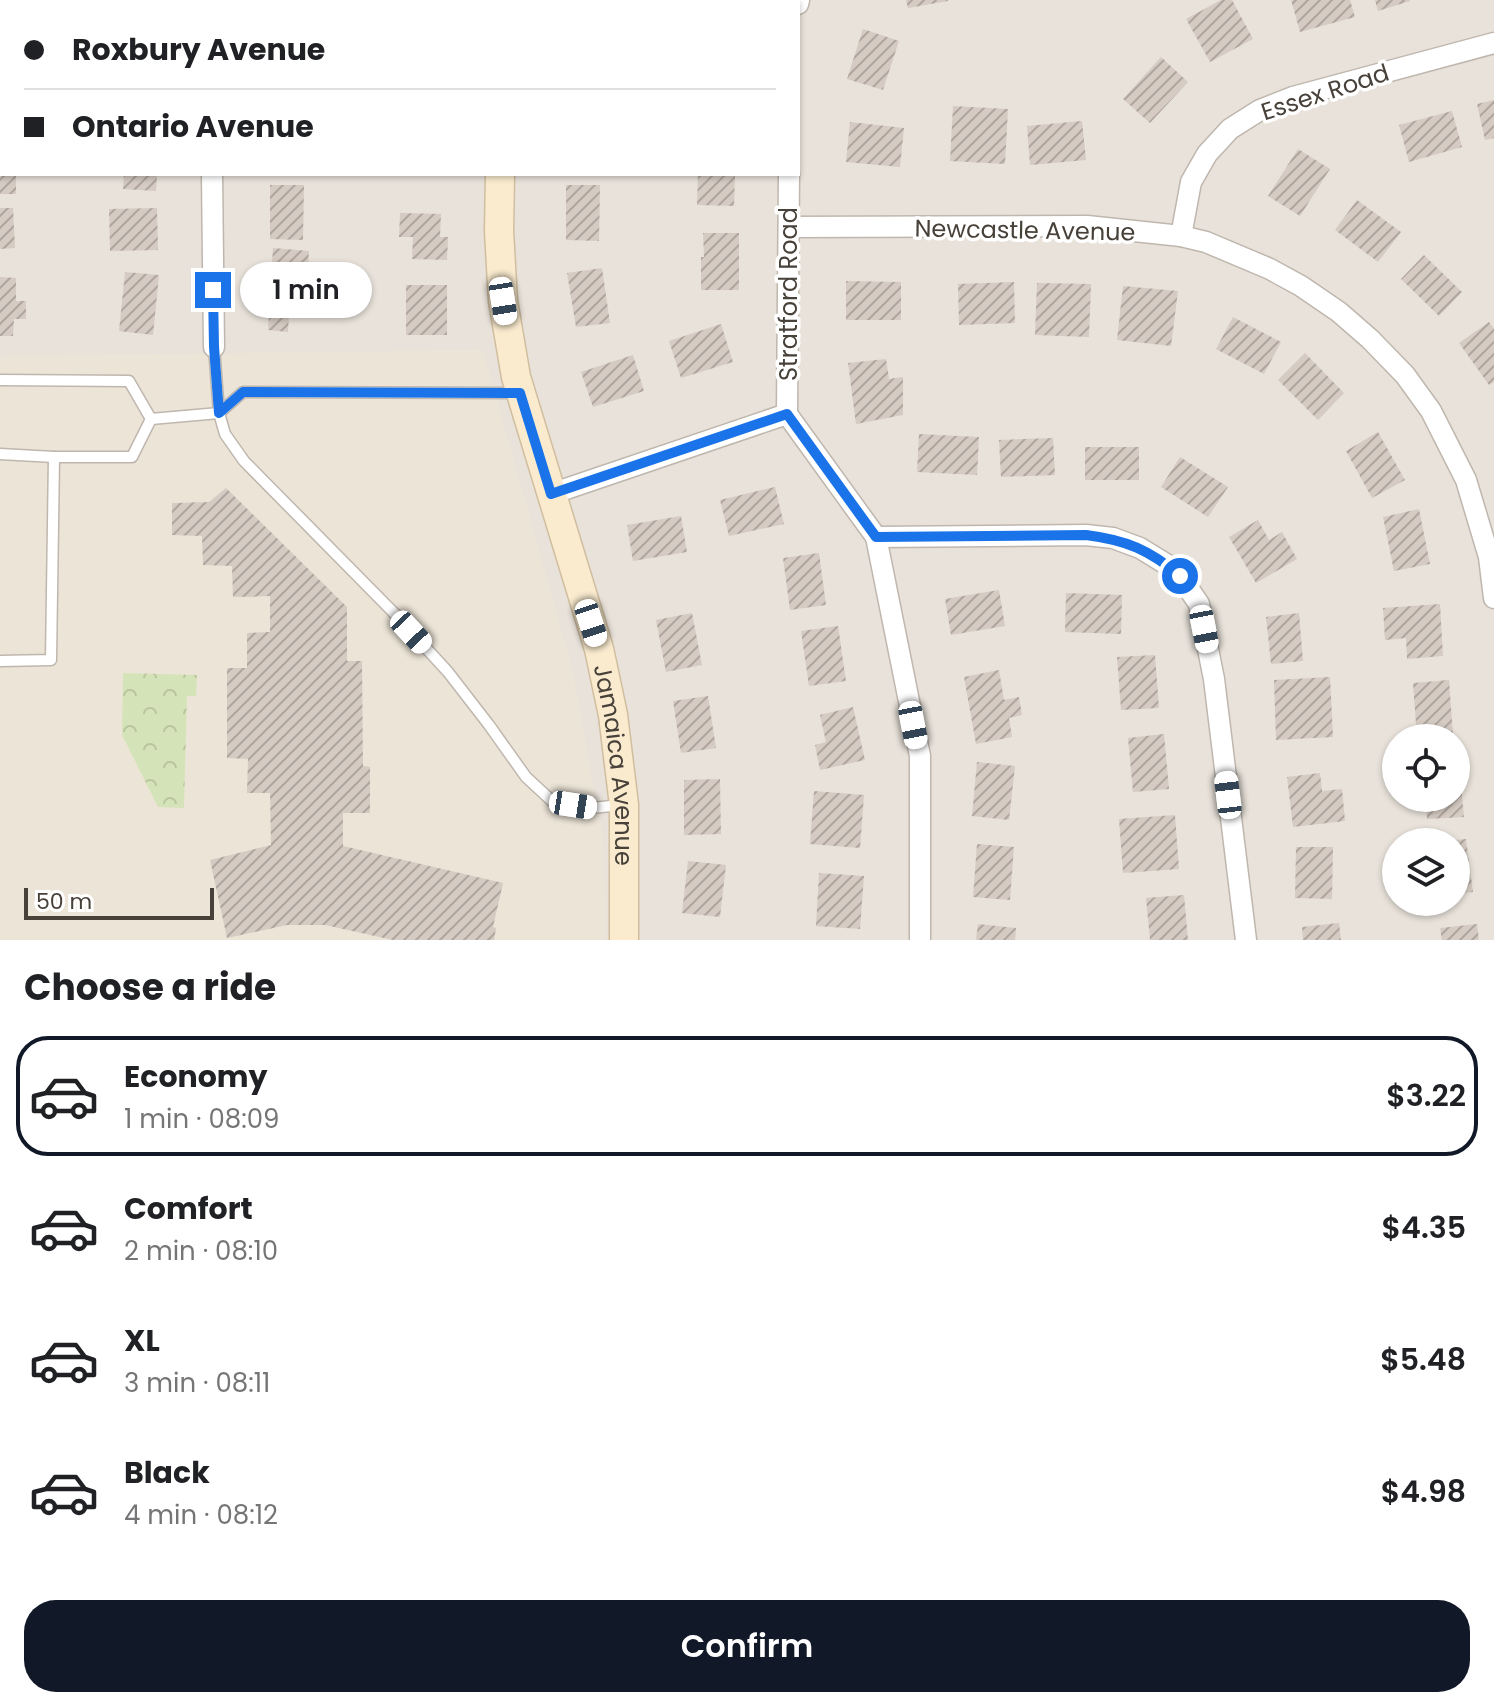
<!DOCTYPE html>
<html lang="en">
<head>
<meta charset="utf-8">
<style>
	body { margin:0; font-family:Poppins,sans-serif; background:#f2f2f2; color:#202124; height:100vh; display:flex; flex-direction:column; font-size:30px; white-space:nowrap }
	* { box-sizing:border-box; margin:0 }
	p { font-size:26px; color:#757577 }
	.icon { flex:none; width:44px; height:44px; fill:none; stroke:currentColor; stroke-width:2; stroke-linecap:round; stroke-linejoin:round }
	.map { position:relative; height:940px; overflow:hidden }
	.side { display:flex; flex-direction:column; background:#fff; flex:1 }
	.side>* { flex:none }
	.guide { position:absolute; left:0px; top:0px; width:800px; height:176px; box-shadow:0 2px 6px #0004; display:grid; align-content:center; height:176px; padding:0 24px; background:#fff }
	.tools { position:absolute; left:1382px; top:724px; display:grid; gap:16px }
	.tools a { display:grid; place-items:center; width:88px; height:88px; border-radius:50%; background:#fff; box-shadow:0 2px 6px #0004; font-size:40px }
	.scale { position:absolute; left:24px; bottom:20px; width:190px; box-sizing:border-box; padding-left:8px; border:4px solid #48413a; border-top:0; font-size:22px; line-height:28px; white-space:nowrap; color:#48413a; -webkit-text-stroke:6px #fff; paint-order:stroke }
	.end { position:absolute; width:36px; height:36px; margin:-18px; border:10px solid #1a73e8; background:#fff; box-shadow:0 0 0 4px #fff }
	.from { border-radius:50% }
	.bubble { position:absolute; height:56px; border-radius:28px; background:#fff; box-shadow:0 2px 6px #0004; font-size:26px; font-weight:600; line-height:56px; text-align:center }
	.car { position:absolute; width:24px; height:48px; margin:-24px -12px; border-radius:10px; box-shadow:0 0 6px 2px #0007; background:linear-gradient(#fff 24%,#345 0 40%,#fff 0 76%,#345 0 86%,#fff 0) }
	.guide b { display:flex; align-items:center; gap:28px; height:76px; font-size:30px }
	.guide b+b { border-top:2px solid #e0e0e0 }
	.guide i { width:20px; height:20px; background:#202124 }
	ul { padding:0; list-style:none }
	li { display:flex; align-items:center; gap:24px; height:120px; margin:0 16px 12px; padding:0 8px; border:4px solid transparent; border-radius:32px }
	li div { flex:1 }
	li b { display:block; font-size:30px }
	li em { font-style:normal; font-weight:600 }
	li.selected { border-color:#111827 }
	li>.icon { width:72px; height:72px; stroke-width:1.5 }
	h2 { padding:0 24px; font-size:36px; line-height:96px }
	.action { display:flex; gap:16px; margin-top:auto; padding:16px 24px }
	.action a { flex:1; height:92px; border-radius:32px; background:#111827; color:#fff; font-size:32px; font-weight:600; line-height:92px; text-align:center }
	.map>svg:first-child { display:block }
	.residential { fill:#e8e2da; fill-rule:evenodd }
	.education { fill:#ece4d7 }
	.park { fill:url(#park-crowns) }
	.building { fill:url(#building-hatch) }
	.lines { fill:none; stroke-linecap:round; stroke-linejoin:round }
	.lane-casing { stroke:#bfb7ae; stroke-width:13 }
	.street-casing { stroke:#bfb7ae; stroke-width:23 }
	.secondary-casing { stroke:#d0be9f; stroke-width:31 }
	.lane { stroke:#fff; stroke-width:10 }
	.street { stroke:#fff; stroke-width:20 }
	.secondary { stroke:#faebcf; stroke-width:28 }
	.route { stroke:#1a73e8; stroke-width:10 }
	.labels { text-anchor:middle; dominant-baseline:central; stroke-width:7; stroke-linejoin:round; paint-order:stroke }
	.street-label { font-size:24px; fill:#48413a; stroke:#fff }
</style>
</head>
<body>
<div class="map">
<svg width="1494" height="940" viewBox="0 0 1494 940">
	<defs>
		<pattern id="park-crowns" width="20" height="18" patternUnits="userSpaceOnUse" patternTransform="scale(2)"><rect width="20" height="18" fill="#d5e4b8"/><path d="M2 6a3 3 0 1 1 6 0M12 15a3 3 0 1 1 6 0" fill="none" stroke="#b8c59f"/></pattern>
		<pattern id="building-hatch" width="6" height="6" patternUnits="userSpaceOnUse" patternTransform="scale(2)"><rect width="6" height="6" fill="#d5cbc2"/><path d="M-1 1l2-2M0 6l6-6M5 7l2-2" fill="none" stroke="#afa69f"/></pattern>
	</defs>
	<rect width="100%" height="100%" fill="#f4f1eb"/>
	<path class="residential" d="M0,0h1494v940h-1494zM2,2h796v172h-796zM1396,738h60v60h-60zM1396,842h60v60h-60z"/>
	<polygon class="education" points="483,350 573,672 603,839 606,940 0,940 0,356"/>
	<polygon class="park" points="123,673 197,675 196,696 187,696 184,808 158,807 122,735"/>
	<g class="building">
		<polygon points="906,0 948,0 948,1 908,8"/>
		<polygon points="1221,0 1232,0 1253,39 1210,62 1186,19"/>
		<polygon points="1291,0 1350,0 1355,17 1300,32"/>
		<polygon points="1375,0 1410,0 1410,1 1378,11"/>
		<polygon points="863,29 899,41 883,90 847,79"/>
		<polygon points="1161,57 1188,82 1150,123 1123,99"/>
		<polygon points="1494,100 1494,138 1485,140 1477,104"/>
		<polygon points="953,106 1008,109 1005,164 950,161"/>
		<polygon points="1452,111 1462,147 1409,162 1399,125"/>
		<polygon points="1082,121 1086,160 1030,165 1027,126"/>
		<polygon points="850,122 904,128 900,167 846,162"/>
		<polygon points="1298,149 1330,169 1300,216 1268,196"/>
		<rect x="0" y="174" width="16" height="20"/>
		<polygon points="124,174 157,174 156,191 123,189"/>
		<polygon points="698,174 735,174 734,206 697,205"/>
		<polygon points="270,185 304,185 303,240 270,239"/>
		<polygon points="566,185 600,185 599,241 566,240"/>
		<polygon points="1357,200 1401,232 1378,262 1335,230"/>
		<polygon points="0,208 13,208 15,248 0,249"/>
		<polygon points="157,208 158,250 110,251 109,209"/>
		<polygon points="400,213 441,214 440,237 448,237 447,260 412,259 413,237 399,237"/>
		<polygon points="703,233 739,233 739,290 701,290 701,257 704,257"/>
		<polygon points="273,248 309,251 305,314 289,313 288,332 268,330"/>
		<polygon points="1424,255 1462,292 1439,316 1401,279"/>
		<polygon points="602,268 610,323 576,327 567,273"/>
		<polygon points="125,272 159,275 153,335 119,331"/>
		<polygon points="0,277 16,278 16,301 26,301 26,319 14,319 13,336 0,336"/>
		<polygon points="846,281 901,282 901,320 846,320"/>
		<polygon points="1014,282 1015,323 959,325 958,284"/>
		<polygon points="1037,283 1091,284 1089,337 1035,335"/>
		<rect x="406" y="285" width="41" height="50"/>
		<polygon points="1123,286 1178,291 1171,346 1117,340"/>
		<polygon points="1233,317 1281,342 1264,374 1216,349"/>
		<polygon points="1489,322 1494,329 1494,382 1489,385 1459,343"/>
		<polygon points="721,324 733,362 681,378 669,341"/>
		<polygon points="1305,353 1344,393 1318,420 1278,380"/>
		<polygon points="633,355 644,391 593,407 581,372"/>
		<polygon points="886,359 889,379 903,377 903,415 856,424 848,363"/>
		<polygon points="1378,432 1405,480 1372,498 1346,451"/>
		<polygon points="919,434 979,437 977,475 917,472"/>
		<polygon points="1053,438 1055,475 1001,477 999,440"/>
		<rect x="1085" y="447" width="54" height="33"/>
		<polygon points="1180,457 1228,487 1208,517 1161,487"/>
		<polygon points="775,487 784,524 729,536 720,500"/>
		<polygon points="226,488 347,607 347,661 362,661 363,766 370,767 370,813 343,813 343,846 503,883 493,927 496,928 494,940 393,940 325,925 287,925 227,938 210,860 271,845 270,793 247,793 248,759 227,758 227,668 247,668 247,633 270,632 270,596 233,597 232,566 203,565 202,536 172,535 172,503 209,502"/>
		<polygon points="1419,509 1430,564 1394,571 1383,517"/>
		<polygon points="681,516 687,552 633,561 627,525"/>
		<polygon points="1258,520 1269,540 1282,532 1297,559 1256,583 1229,537"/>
		<polygon points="819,553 826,605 790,610 783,558"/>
		<polygon points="999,590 1005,626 951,635 945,599"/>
		<polygon points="1066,593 1122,595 1121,634 1065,632"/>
		<polygon points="1440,604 1443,656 1407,659 1406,638 1385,640 1383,608"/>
		<polygon points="692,613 702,665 666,672 656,620"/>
		<polygon points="1299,613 1303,661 1271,664 1266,617"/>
		<polygon points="838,626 846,681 809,686 801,631"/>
		<polygon points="1155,655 1159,708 1121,710 1117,657"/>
		<polygon points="999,670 1004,700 1019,697 1022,715 1009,718 1012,737 976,744 964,677"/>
		<polygon points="1330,677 1333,737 1276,740 1274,680"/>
		<polygon points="1449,680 1453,735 1417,738 1413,683"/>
		<polygon points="708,696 716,748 681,753 673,701"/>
		<polygon points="853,707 865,760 820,770 815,745 826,742 820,715"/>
		<polygon points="1164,734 1169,789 1133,792 1128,738"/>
		<polygon points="977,762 1015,766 1009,820 972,816"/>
		<polygon points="1456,763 1459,763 1464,817 1427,819 1425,798 1456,798"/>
		<polygon points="1320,773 1322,791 1342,789 1345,821 1293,827 1287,777"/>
		<polygon points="720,779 721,834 684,835 684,780"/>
		<polygon points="814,791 864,795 860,848 810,844"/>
		<polygon points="1175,815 1179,869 1123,873 1119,819"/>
		<polygon points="1466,839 1473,892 1456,894 1456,840"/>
		<polygon points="977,844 1014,847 1010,900 973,897"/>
		<polygon points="1296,847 1333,847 1332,899 1295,898"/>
		<polygon points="688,861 726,865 720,917 682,913"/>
		<polygon points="819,873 864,876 860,929 816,926"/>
		<polygon points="1184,895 1188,940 1150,940 1146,898"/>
		<polygon points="1339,923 1341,940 1303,940 1302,927"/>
		<polygon points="978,924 1016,928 1015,940 976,940"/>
		<polygon points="1477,924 1479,940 1442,940 1440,928"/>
	</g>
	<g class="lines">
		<defs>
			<g id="lane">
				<polyline points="0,380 129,381 151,419"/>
				<polyline points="518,393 243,392 219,413 225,434 244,461 393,612 448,672 489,725 526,777 553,802 592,808 621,805"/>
				<polyline points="151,419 219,413 214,347"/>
				<polyline points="0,454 54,457"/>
				<polyline points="0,661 51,660 54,457 132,457 151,419"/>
			</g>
			<g id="street">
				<polyline points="211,2 211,0"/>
				<polyline points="798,4 799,0"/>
				<polyline points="0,75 2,75"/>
				<polyline points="212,174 214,347"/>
				<polyline points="789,227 1087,226 1181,236 1206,242 1270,269 1301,286 1339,312 1370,339 1405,375 1431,411 1466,480 1489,557 1494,598"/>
				<polyline points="1181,236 1191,182 1207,154 1230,129 1260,110 1293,97 1494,43"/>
				<polyline points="787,414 876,537 920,756 920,940"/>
				<polyline points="787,414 789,174"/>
				<polyline points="551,494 787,414"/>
				<polyline points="876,537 1086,535 1113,538 1140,548 1166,564 1180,576 1199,604 1214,679 1246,940"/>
			</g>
			<g id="secondary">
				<polyline points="500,2 500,0"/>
				<path id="s1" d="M500,174l-1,57 4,70 13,76 83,272 14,66 11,90v135"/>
			</g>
		</defs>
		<use href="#lane" class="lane-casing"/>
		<use href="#street" class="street-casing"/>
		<use href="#secondary" class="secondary-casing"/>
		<use href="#lane" class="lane"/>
		<use href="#street" class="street"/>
		<use href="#secondary" class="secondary"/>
	</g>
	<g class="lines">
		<path class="route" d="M213,290l1,57 5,66 24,-21 277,1 31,101 236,-80 89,123 210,-2c40,5 64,15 94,41"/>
	</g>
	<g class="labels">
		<g class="street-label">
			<text transform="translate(1325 92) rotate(-18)">Essex Road</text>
			<text transform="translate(1025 230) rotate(1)">Newcastle Avenue</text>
			<text transform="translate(788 294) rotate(-90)">Stratford Road</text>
			<text stroke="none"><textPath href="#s1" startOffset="606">Jamaica Avenue</textPath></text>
		</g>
	</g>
</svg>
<div class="tools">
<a><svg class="icon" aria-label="locate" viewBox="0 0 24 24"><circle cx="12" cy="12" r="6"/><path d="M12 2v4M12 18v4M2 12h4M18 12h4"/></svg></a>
<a><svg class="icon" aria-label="layers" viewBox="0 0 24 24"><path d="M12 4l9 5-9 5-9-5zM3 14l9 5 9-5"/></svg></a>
</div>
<div class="scale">50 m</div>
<i class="end from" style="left:1180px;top:576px"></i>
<i class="end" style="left:213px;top:290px"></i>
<div class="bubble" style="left:240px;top:262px;width:132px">1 min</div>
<i class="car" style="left:503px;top:301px;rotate:171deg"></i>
<i class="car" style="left:591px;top:623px;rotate:162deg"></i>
<i class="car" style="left:1204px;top:629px;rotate:169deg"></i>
<i class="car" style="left:411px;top:632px;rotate:137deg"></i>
<i class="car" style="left:913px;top:725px;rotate:169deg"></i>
<i class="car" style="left:1228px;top:795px;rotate:353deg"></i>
<i class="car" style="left:573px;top:805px;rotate:99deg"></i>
<div class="guide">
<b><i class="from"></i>Roxbury Avenue</b>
<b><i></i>Ontario Avenue</b>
</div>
</div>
<section class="side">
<h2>Choose a ride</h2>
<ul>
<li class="selected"><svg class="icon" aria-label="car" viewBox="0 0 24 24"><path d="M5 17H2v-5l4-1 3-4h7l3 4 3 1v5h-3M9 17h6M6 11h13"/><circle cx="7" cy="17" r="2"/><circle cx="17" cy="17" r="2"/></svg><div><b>Economy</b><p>1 min · 08:09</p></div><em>$3.22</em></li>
<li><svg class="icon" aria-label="car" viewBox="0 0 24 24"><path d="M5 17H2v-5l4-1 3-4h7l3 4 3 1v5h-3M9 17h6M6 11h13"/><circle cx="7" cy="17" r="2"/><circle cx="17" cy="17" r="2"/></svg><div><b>Comfort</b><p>2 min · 08:10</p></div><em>$4.35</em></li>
<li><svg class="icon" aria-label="car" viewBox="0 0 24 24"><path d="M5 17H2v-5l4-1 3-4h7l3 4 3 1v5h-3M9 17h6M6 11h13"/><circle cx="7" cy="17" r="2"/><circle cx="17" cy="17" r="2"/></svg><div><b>XL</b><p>3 min · 08:11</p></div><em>$5.48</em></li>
<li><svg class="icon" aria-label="car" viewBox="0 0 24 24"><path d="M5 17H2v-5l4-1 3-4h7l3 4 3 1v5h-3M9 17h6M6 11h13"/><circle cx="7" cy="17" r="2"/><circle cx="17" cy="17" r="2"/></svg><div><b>Black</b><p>4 min · 08:12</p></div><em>$4.98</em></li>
</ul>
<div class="action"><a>Confirm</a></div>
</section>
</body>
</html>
